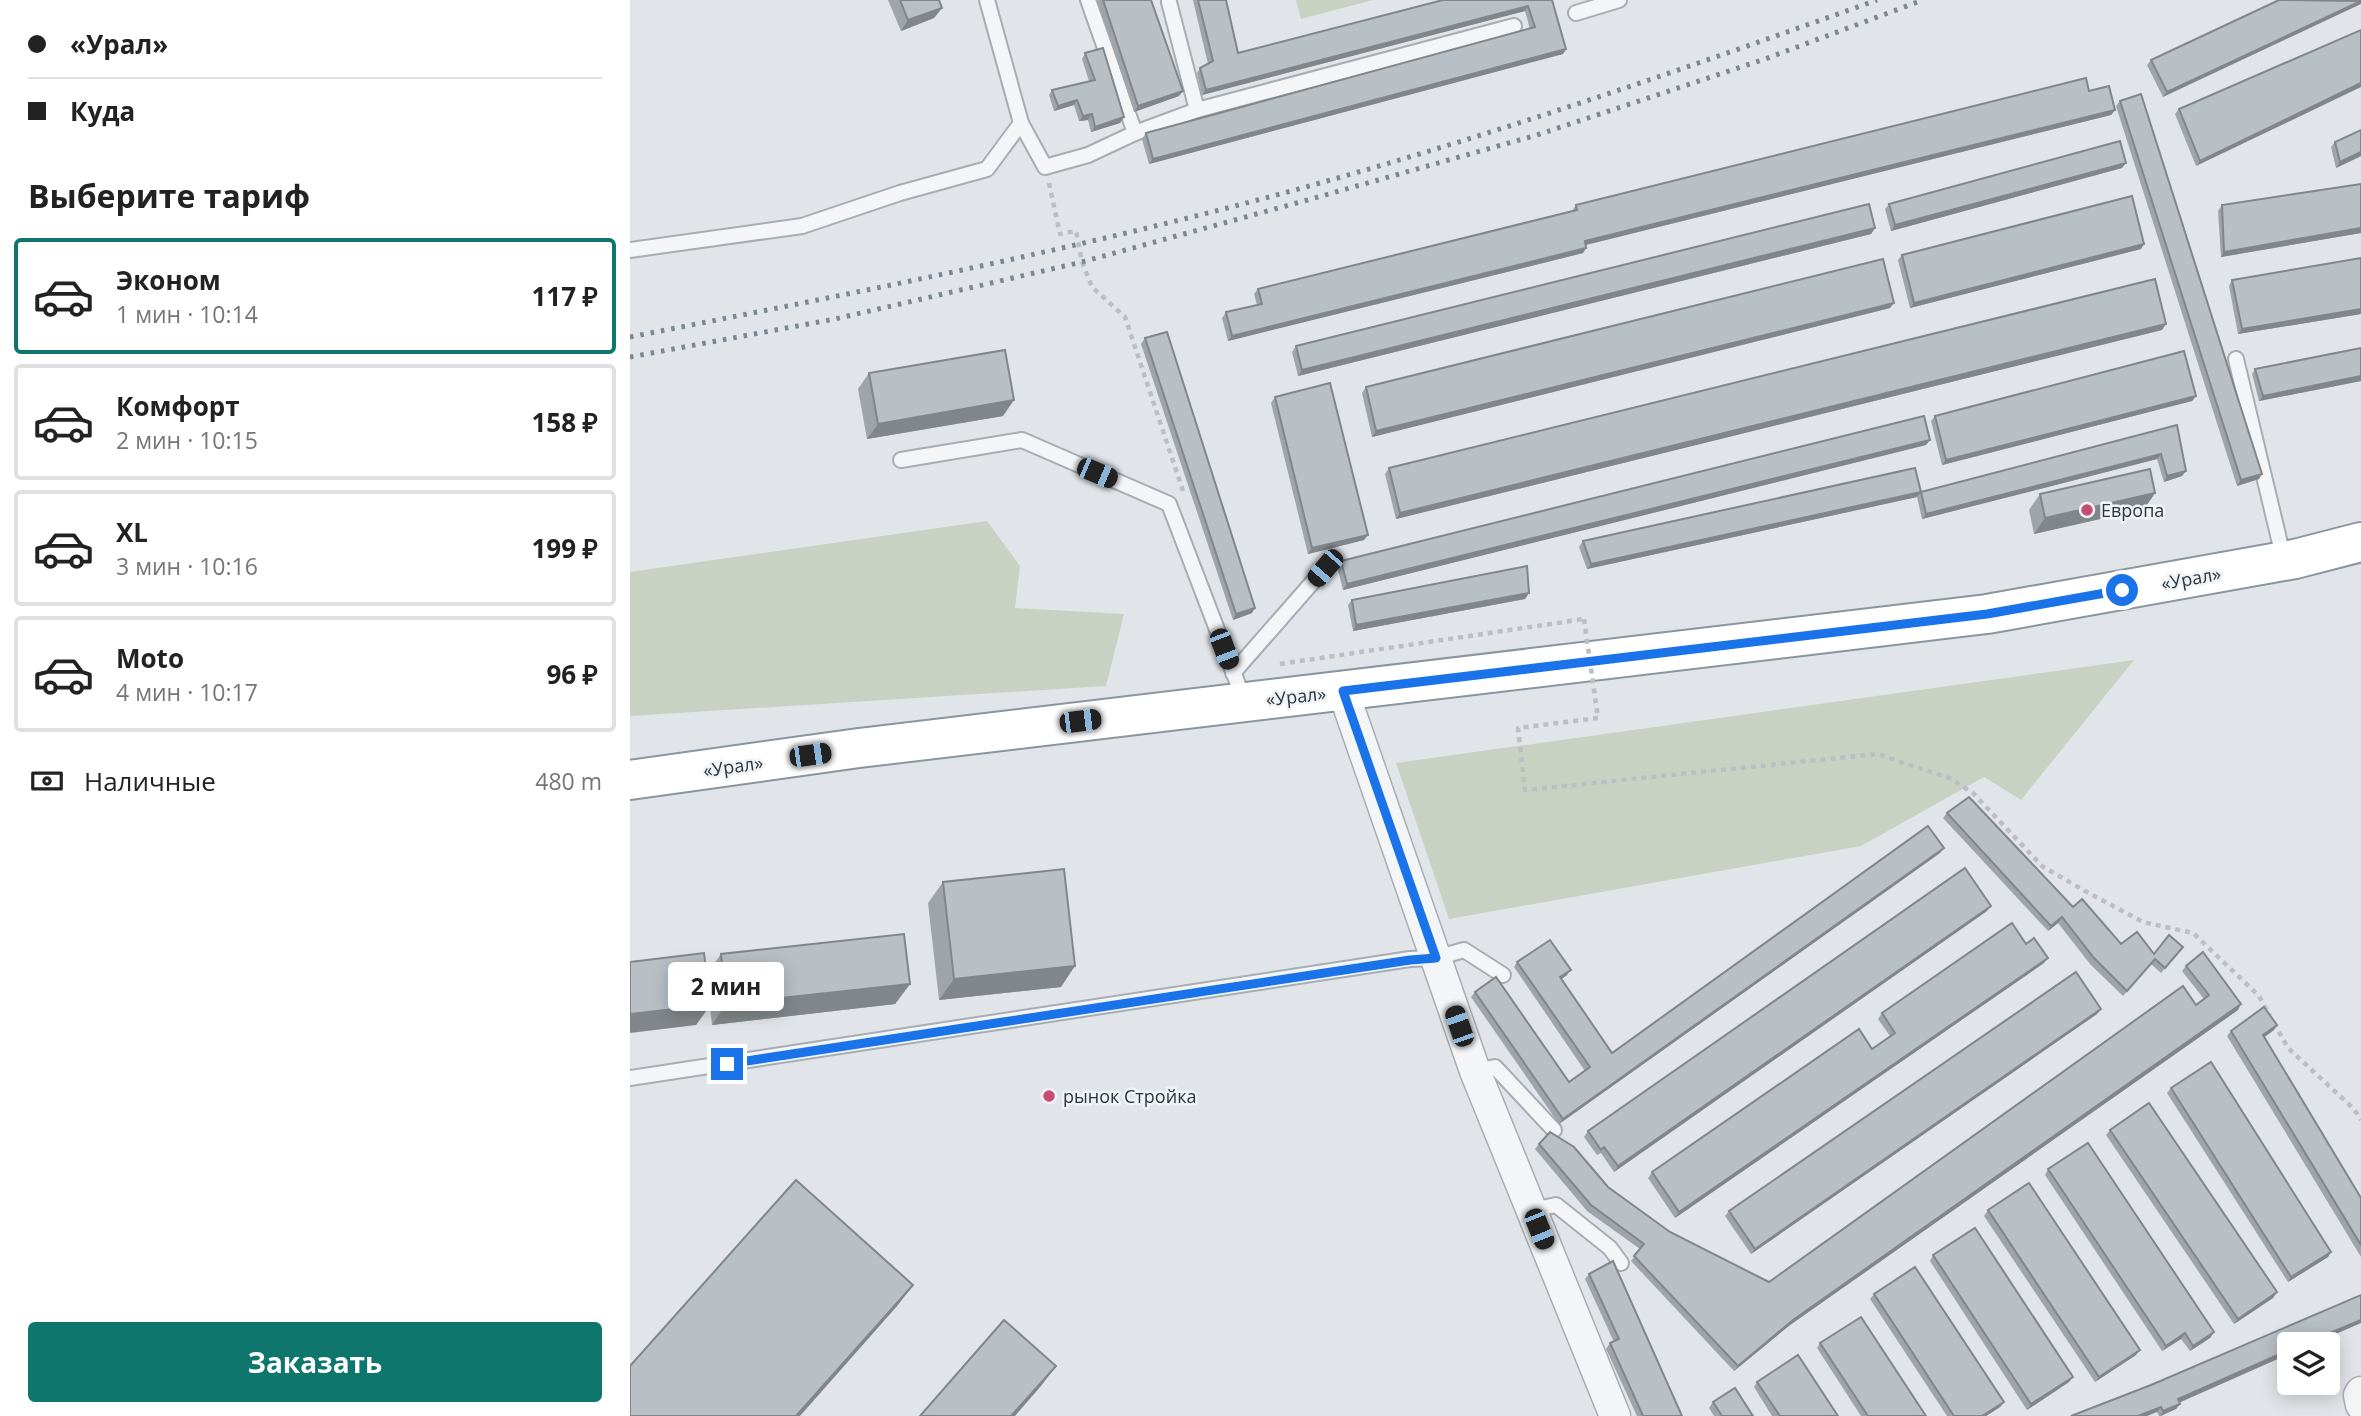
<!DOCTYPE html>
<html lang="ru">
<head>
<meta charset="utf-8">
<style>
	body { margin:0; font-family:"Open Sans",sans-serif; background:#f6f6f6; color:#222; height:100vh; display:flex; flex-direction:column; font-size:26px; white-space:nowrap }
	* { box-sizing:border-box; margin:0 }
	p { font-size:23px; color:#767676 }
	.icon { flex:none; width:38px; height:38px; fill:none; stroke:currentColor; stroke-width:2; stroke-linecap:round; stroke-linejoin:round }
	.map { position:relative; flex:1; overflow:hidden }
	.sheet { display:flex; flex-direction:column; background:#fff; width:630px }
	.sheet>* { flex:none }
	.top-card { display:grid; align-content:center; height:154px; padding:0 28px; background:#fff }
	.buttons { position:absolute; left:1647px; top:1332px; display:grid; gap:14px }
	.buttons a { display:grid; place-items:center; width:63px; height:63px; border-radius:7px; background:#fff; box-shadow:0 4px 18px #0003; font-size:35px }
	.end { position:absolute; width:32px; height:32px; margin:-16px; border:9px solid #1a73e8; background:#fff; box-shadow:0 0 0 4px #fff }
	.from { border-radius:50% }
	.bubble { position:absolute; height:49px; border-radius:7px; background:#fff; box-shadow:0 4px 18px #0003; font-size:23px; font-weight:700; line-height:49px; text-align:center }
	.car { position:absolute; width:21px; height:42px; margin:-21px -10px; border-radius:9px; box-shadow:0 0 5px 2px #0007; background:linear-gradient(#222 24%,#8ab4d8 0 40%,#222 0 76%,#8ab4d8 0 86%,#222 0) }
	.top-card b { display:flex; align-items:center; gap:24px; height:66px; font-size:26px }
	.top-card b+b { border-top:2px solid #e0e0e0 }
	.top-card i { width:18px; height:18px; background:#222 }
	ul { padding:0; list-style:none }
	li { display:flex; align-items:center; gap:21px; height:116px; margin:0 14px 10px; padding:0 14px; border:4px solid #e0e0e0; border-radius:7px }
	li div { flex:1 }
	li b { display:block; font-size:26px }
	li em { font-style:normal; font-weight:700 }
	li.current { border-color:#0f766e }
	li>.icon { width:63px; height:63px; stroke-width:1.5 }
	h2 { padding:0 28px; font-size:32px; line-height:84px }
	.pay { display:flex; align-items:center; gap:18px; height:77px; padding:0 28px; font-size:26px }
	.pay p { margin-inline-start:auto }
	.primary-button { display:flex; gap:14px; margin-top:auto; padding:14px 28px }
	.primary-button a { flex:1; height:80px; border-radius:7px; background:#0f766e; color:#fff; font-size:28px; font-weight:700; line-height:80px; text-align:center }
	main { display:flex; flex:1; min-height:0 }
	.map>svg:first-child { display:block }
	.green { fill:#c9d2c2 }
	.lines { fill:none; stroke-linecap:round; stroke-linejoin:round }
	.lane-casing { stroke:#a6adb3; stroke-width:18 }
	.street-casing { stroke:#a6adb3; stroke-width:33 }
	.highway-casing { stroke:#89959f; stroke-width:42 }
	.path { stroke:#bbbfc3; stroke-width:4.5; stroke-dasharray:5 5; stroke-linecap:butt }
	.lane { stroke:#f3f5f7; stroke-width:14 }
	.street { stroke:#f3f5f7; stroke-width:30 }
	.highway { stroke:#fff; stroke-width:38 }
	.rail { stroke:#7b8791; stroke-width:5; stroke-dasharray:3.5 7; stroke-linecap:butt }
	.path-bridge { stroke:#bbbfc3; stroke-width:4.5; stroke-dasharray:5 5; stroke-linecap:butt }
	.wall { fill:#9ea4a9 }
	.shaded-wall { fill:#81868a }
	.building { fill:#b8bfc5; stroke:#81868a; stroke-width:2 }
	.route { stroke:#1a73e8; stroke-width:9 }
	.poi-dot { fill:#c74c72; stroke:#f0f4f6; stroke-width:2.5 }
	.labels { text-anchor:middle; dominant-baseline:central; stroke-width:5; stroke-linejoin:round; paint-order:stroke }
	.poi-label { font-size:18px; fill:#2a353f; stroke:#f0f4f6; text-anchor:start }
	.street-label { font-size:18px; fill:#2a353f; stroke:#f0f4f6 }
</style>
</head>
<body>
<main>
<section class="sheet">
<div class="top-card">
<b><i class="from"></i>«Урал»</b>
<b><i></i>Куда</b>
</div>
<h2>Выберите тариф</h2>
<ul>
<li class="current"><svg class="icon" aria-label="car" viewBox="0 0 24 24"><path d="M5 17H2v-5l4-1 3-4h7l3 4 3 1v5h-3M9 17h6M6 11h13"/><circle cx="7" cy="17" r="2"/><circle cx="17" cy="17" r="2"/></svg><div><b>Эконом</b><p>1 мин · 10:14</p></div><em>117 ₽</em></li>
<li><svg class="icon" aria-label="car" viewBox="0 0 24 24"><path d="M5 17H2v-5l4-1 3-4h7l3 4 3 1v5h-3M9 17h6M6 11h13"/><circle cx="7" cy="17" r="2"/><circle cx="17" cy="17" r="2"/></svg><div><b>Комфорт</b><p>2 мин · 10:15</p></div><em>158 ₽</em></li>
<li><svg class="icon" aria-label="car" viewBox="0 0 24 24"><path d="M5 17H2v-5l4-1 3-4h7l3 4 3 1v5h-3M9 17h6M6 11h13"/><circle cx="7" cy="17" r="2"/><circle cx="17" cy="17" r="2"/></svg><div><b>XL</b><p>3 мин · 10:16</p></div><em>199 ₽</em></li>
<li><svg class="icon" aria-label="car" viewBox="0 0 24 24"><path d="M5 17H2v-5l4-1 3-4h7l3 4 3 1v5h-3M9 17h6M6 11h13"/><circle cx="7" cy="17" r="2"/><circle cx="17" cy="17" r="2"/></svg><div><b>Moto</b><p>4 мин · 10:17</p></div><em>96 ₽</em></li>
</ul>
<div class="pay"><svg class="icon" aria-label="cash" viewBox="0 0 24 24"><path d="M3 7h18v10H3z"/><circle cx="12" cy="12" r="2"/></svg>Наличные<p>480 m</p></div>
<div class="primary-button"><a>Заказать</a></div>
</section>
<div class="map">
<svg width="1731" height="1416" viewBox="0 0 1731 1416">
	<rect width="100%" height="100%" fill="#e1e5e9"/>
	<g class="green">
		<polygon points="666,0 743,0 671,19"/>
		<polygon points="357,521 390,566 385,608 494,614 476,686 0,716 0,572"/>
		<polygon points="1504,660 1391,800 1354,777 1231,846 819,919 766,763"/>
	</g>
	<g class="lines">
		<defs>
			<g id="lane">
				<polyline points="357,0 391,123 415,167 458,155 505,133 567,110"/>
				<polyline points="458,0 505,133"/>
				<polyline points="539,2 567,110 884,26"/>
				<polyline points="946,13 989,0"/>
				<polyline points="0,250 172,226 270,193 357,169 391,123"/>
				<polyline points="1606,359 1654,560"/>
				<polyline points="271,460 392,440 539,504 614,700"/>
				<polyline points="603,673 695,568"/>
				<polyline points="845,1071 865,1067 924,1130"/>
				<polyline points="0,1078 780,959 806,958 834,950 873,975"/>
				<polyline points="902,1210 926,1205 980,1248 991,1263"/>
			</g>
			<g id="street">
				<polyline points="713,691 845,1071 985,1416"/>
				<polyline points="1731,1392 1729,1395 1731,1405"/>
			</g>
			<polyline id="highway" points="0,780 229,748 1357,614 1665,559 1731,542"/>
		</defs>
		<use href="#lane" class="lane-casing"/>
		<use href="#street" class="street-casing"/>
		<use href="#highway" class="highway-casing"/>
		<g class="path">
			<polyline points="419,183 430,234 446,231 452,262 462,287 495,317 553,491"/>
			<polyline points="650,664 954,619"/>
			<polyline points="968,718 888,728 895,790 1247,754 1319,778 1343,793 1412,866 1455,891 1513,922 1563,933 1629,996 1640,1016"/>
			<polyline points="1644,1023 1658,1048 1724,1109 1731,1120"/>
		</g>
		<use href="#lane" class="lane"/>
		<use href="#street" class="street"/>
		<use href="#highway" class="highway"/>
		<g class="rail">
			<path d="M0,337c225,-44 451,-88 672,-149 195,-54 385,-120 575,-188"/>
			<polyline points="0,357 205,319 452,262 681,199 907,135 1135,59 1293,0"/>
		</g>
		<polyline class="path-bridge" points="954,619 968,718"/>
	</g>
	<g class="wall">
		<polygon points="258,0 309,0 312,8 304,18 271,31"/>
		<polygon points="467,0 521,0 549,96 504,112"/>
		<polygon points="563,0 596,0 608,53 922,0 936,49 933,54 519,164 512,139 516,133 900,29 895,11 572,95 567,73 570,68 578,64"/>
		<polygon points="1649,0 1533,97 1517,65 1521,60"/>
		<polygon points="1731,30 1566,166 1545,114 1549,109"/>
		<polygon points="455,53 494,117 490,123 461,132 458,120 449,121 444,105 424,111 419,95 422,90 459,81 452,59"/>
		<polygon points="1459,91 1485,110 1481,115 956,245 956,248 953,253 598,341 592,318 596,312 627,305 624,294 628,289 942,211 946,205"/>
		<polygon points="1490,101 1629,479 1607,486 1486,106"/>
		<polygon points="1731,130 1731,156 1706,168 1701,147 1705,142"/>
		<polygon points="1492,168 1261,231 1255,209 1259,204"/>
		<polygon points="1731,184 1731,233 1591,257 1588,211 1592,205"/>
		<polygon points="1245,228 1241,234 668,376 662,352 666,346"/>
		<polygon points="1511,249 1280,308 1268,260 1272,255"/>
		<polygon points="1731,258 1731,314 1608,334 1599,286 1602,280"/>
		<polygon points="1260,308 742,437 732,393 736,387"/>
		<polygon points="1532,330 766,519 755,474 759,468"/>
		<polygon points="515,338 622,613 603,620 511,344"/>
		<polygon points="1731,348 1731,381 1629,401 1622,374 1625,369"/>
		<polygon points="239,373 373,416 237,439 228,389"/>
		<polygon points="1566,396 1562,401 1312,465 1301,421 1305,416"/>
		<polygon points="645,397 734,540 678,554 641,403"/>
		<polygon points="1547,425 1552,476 1534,482 1527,459 1292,519 1287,497 1291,492"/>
		<polygon points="1296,445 713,590 707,566 711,561"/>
		<polygon points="1291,492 1287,497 957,569 949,547 953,541"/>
		<polygon points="1525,493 1514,509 1404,534 1399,510 1410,494"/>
		<polygon points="899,593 895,599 723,631 718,605 722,600"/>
		<polygon points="1317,813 1443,907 1491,944 1524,954 1553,947 1531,973 1521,964 1493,996 1460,964 1428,923 1418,931 1313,818"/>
		<polygon points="1310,853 929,1124 841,997 845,992 939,1082 955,1071 884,967 887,962 937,975 931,979 982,1053"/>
		<polygon points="313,882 431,987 309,1000 298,903"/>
		<polygon points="1357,911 984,1172 971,1153 967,1155 954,1137 958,1131"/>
		<polygon points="1396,944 1414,963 1045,1218 1018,1178 1022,1172 1242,1049 1260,1036 1248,1019 1252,1013"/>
		<polygon points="91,954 280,984 265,1004 82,1025 80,1006 66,1025 77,974"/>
		<polygon points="1556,966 1608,1010 1160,1325 1104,1371 1001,1261 1010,1249 957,1211 905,1149 909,1144 978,1187 1040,1232 1139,1282 1574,999 1552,971"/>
		<polygon points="1471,1009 1467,1014 1121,1254 1095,1216 1099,1211"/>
		<polygon points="1644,1030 1634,1037 1731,1198 1731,1257 1597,1036 1601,1031"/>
		<polygon points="1541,1088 1698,1257 1658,1282 1537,1093"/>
		<polygon points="1480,1130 1647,1292 1643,1298 1604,1324 1476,1135"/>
		<polygon points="1418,1169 1584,1332 1580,1338 1560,1351 1551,1339 1532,1351 1415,1175"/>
		<polygon points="1358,1210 1506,1355 1465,1382 1354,1216"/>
		<polygon points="1303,1255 1439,1382 1397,1410 1300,1261"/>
		<polygon points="959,1274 1052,1416 1007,1416 976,1349 980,1343 984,1342 955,1279"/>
		<polygon points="1244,1294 1374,1402 1370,1407 1356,1416 1317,1416 1240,1299"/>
		<polygon points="1190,1343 1296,1416 1231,1416 1187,1348"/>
		<polygon points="1659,1344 1549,1402 1550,1404 1546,1409 1531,1416 1529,1416 1527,1412 1441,1416"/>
		<polygon points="1127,1382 1208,1416 1142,1416 1124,1387"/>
		<polygon points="1083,1402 1123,1416 1084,1416 1079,1408"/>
	</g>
	<g class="shaded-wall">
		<polygon points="1731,1 1731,4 1533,97 1537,92"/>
		<polygon points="898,6 895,11 572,95 576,90"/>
		<polygon points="312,8 304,18 271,31 278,20"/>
		<polygon points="936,49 933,54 519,164 523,159"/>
		<polygon points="1731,83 1731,87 1566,166 1570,161"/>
		<polygon points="553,91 549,96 504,112 508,106"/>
		<polygon points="447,100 444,105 424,111 428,106"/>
		<polygon points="1485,110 1481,115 951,246 955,241"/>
		<polygon points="462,114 458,120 449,121 453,116"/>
		<polygon points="494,117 490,123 461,132 465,127"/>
		<polygon points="1731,152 1731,156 1706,168 1710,162"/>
		<polygon points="1496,163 1492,168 1261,231 1265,225"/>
		<polygon points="1245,228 1241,234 668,376 672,370"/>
		<polygon points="1731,228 1731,233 1591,257 1594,252"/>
		<polygon points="1514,244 1511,249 1280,308 1284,303"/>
		<polygon points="956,248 953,253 598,341 602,336"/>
		<polygon points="1264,303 1260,308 742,437 746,431"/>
		<polygon points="1731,309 1731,314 1608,334 1612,329"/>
		<polygon points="1536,324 1532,330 766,519 770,513"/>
		<polygon points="1731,376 1731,381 1629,401 1633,396"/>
		<polygon points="1566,396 1562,401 1312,465 1316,460"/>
		<polygon points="384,400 373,416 237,439 248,424"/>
		<polygon points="1300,440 1296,445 713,590 717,584"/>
		<polygon points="1531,454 1527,459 1292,519 1296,514"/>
		<polygon points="1556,471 1552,476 1534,482 1537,476"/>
		<polygon points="1632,474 1629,479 1607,486 1611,480"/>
		<polygon points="1291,492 1287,497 957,569 961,564"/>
		<polygon points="1525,493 1514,509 1404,534 1415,518"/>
		<polygon points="738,535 734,540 678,554 682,548"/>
		<polygon points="899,593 895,599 723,631 726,625"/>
		<polygon points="625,608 622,613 603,620 606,614"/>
		<polygon points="1314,848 1310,853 929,1124 933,1119"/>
		<polygon points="1361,906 1357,911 984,1172 988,1166"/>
		<polygon points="1432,917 1428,923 1418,931 1421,926"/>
		<polygon points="1418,958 1414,963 1045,1218 1049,1212"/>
		<polygon points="445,966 431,987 309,1000 324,979"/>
		<polygon points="941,970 937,975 926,983 930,977"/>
		<polygon points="280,984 265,1004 82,1025 96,1004"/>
		<polygon points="1611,1004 1608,1010 1160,1325 1104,1371 1108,1366 1163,1320"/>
		<polygon points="80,1005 66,1025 0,1033 0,1014"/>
		<polygon points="1471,1009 1467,1014 1121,1254 1125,1249"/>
		<polygon points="1647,1025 1644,1030 1629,1041 1633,1035"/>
		<polygon points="1701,1252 1698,1257 1658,1282 1661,1277"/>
		<polygon points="283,1285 268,1305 170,1416 166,1416"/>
		<polygon points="1647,1292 1643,1298 1604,1324 1608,1319"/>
		<polygon points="1731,1320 1731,1323 1683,1344 1683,1340"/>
		<polygon points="1584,1332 1580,1338 1560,1351 1563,1346"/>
		<polygon points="1555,1333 1551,1339 1532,1351 1536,1346"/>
		<polygon points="1510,1350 1506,1355 1465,1382 1469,1377"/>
		<polygon points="1659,1350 1659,1354 1544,1405 1548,1399"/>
		<polygon points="426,1366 411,1386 385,1416 381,1416"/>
		<polygon points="1443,1377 1439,1382 1397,1410 1401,1404"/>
		<polygon points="1374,1402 1370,1407 1356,1416 1352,1416"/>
		<polygon points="1550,1404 1546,1409 1530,1416 1533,1411"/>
		<polygon points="1531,1407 1527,1412 1517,1416 1508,1416"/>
	</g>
	<g class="building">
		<polygon points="270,0 309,0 312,8 278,20"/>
		<polygon points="473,0 521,0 553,91 508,106"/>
		<polygon points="568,0 596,0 608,53 813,0 922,0 936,49 523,159 516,133 905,27 898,6 576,90 570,68 583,61"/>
		<polygon points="1649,0 1731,1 1537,92 1521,60"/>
		<polygon points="1731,30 1731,83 1570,161 1549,109"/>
		<polygon points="473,48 494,117 465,127 462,114 453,116 447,100 428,106 422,90 465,80 455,53"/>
		<polygon points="1456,78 1459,91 1479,86 1485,110 955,241 956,248 602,336 596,312 632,304 628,289 947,210 946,205"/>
		<polygon points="1511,94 1632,474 1611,480 1490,101"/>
		<polygon points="1731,130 1731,152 1710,162 1705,142"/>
		<polygon points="1490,141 1496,163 1265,225 1259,204"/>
		<polygon points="1731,184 1731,228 1594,252 1592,205"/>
		<polygon points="1502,196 1514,244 1284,303 1272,255"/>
		<polygon points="1239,204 1245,228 672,370 666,346"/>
		<polygon points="1731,258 1731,309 1612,329 1602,280"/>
		<polygon points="1253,259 1264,303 746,431 736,387"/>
		<polygon points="1525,279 1536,324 770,513 759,468"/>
		<polygon points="537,332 625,608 606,614 515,338"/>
		<polygon points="1731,348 1731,376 1633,396 1625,369"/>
		<polygon points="375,350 384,400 248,424 239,373"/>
		<polygon points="1554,351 1566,396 1316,460 1305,416"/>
		<polygon points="700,383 738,535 682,548 645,397"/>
		<polygon points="1294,416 1300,440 717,584 711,561"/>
		<polygon points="1547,425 1556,471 1537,476 1531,454 1296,514 1291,492"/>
		<polygon points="1285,468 1291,492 961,564 953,541"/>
		<polygon points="1520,469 1525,493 1415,518 1410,494"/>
		<polygon points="897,566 899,593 726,625 722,600"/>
		<polygon points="1339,797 1443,907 1452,899 1491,944 1507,932 1524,954 1539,935 1553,947 1535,968 1525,959 1497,991 1464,958 1432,917 1421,926 1317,813"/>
		<polygon points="1298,826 1314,848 933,1119 845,992 866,977 939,1082 960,1067 887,962 920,940 941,970 930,977 982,1053"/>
		<polygon points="1335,868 1361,906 988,1166 974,1147 971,1150 958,1131"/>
		<polygon points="434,869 445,966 324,979 313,882"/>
		<polygon points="1382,923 1396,944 1404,938 1418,958 1049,1212 1022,1172 1229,1029 1242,1049 1265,1033 1252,1013"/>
		<polygon points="274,934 280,984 96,1004 91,954"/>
		<polygon points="1573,952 1611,1004 1163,1320 1108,1366 1004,1256 1014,1244 961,1205 909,1144 920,1132 944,1147 978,1187 1040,1232 1139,1282 1553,986 1566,1005 1579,995 1556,966"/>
		<polygon points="74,953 80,1005 0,1014 0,962"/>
		<polygon points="1446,972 1471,1009 1125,1249 1099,1211"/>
		<polygon points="1634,1007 1647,1025 1633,1035 1731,1198 1731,1245 1601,1031"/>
		<polygon points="1581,1062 1701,1252 1661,1277 1541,1088"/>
		<polygon points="1519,1103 1647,1292 1608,1319 1480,1130"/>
		<polygon points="1458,1143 1584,1332 1563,1346 1555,1333 1536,1346 1418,1169"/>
		<polygon points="166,1180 283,1285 166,1416 0,1416 0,1366"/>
		<polygon points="1399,1183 1510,1350 1469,1377 1358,1210"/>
		<polygon points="1345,1228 1443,1377 1401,1404 1303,1255"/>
		<polygon points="983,1261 1052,1416 1013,1416 980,1343 989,1339 959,1274"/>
		<polygon points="1285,1267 1374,1402 1352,1416 1324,1416 1244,1294"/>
		<polygon points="1731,1295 1731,1320 1683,1340 1685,1344 1659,1344 1659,1350 1548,1399 1550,1404 1533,1411 1531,1407 1508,1416 1441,1416 1521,1385"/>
		<polygon points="1231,1317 1296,1416 1238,1416 1190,1343"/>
		<polygon points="374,1320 426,1366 381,1416 290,1416"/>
		<polygon points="1168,1355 1208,1416 1150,1416 1127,1382"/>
		<polygon points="1105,1388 1123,1416 1092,1416 1083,1402"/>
	</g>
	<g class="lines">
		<polyline class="route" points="97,1064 780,960 806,958 713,691 1357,614 1492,590"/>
	</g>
	<g class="poi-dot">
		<circle cx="1457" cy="510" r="7"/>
		<circle cx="419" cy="1096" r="7"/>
	</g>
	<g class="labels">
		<g class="poi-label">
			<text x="1471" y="510">Европа</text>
			<text x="433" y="1096">рынок Стройка</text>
		</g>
		<g class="street-label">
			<text transform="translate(1561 578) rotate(-10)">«Урал»</text>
			<text transform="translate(666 696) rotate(-6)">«Урал»</text>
			<text transform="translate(103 766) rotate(-8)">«Урал»</text>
		</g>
	</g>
</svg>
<div class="buttons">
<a><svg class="icon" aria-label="layers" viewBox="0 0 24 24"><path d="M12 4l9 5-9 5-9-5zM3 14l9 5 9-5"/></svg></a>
</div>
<i class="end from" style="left:1492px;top:590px"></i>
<i class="end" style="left:97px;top:1064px"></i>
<div class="bubble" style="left:38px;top:962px;width:116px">2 мин</div>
<i class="car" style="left:467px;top:473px;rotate:113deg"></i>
<i class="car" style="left:695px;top:568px;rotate:221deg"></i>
<i class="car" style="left:594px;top:649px;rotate:159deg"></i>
<i class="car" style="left:450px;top:721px;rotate:83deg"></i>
<i class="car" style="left:180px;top:755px;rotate:82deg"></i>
<i class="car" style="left:829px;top:1026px;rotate:341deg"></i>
<i class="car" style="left:909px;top:1229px;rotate:158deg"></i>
</div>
</main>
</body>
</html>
